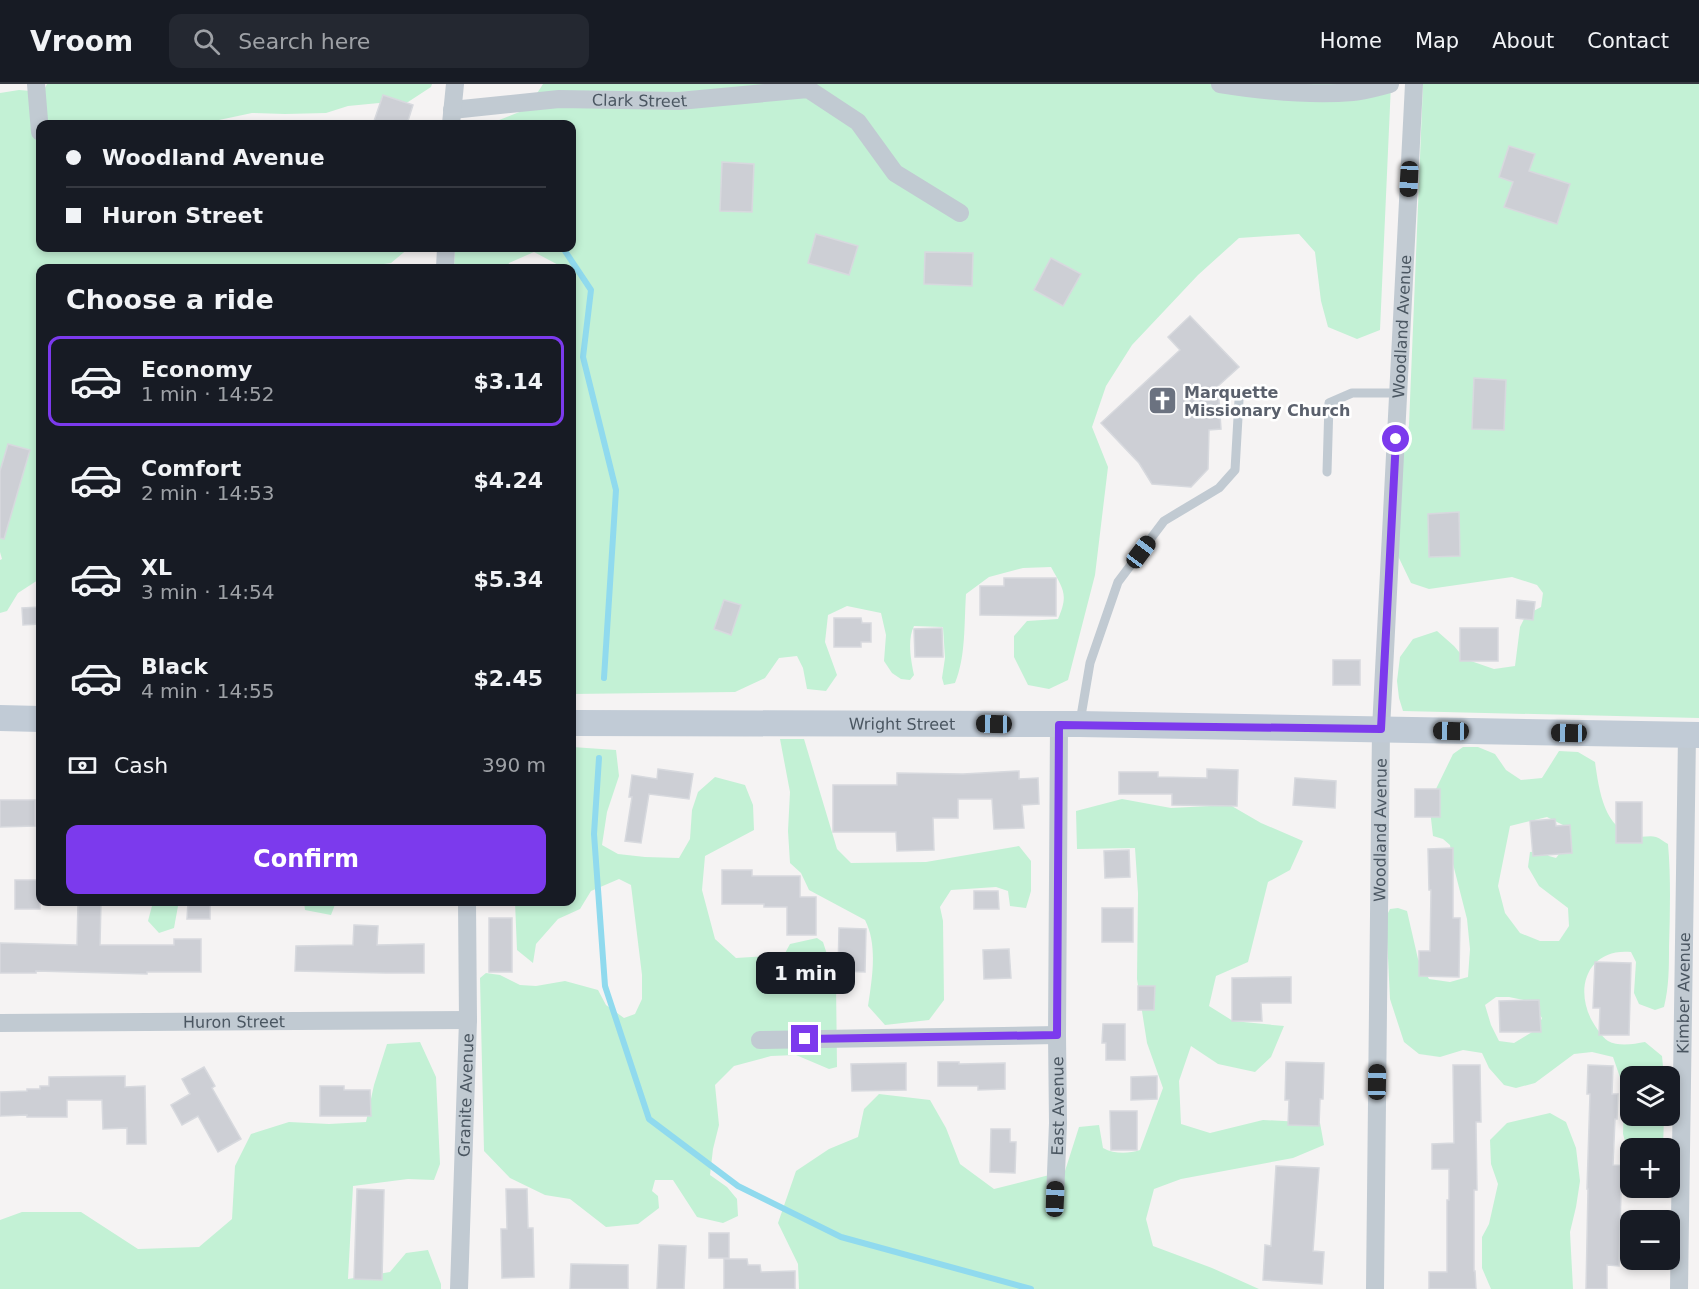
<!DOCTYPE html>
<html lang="en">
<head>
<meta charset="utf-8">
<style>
	body { margin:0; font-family:"DejaVu Sans",sans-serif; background:#242831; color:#f1f3f6; height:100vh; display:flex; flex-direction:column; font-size:22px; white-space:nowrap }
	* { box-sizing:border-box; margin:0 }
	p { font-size:20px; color:#9ea1a6 }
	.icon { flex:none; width:33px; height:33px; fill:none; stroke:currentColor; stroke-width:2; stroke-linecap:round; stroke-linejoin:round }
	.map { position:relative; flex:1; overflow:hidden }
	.panel { position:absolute; left:36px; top:180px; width:540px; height:642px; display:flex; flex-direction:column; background:#171b24; border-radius:12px; box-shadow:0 3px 9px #0003 }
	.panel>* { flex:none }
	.guide { position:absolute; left:36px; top:36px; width:540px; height:132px; border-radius:12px; box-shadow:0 3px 9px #0003; display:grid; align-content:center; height:132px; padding:0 30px; background:#171b24 }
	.fabs { position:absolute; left:1620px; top:982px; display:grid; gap:12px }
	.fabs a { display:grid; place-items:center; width:60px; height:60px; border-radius:12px; background:#171b24; box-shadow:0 3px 9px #0003; font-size:30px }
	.end { position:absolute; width:27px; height:27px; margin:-14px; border:8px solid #7c3aed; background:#fff; box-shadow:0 0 0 3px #fff }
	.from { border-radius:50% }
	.bubble { position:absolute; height:42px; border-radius:12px; background:#171b24; box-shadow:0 3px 9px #0003; font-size:20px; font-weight:700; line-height:42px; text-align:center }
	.car { position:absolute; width:18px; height:36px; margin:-18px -9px; border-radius:8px; box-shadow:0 0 4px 2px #0007; background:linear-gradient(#222 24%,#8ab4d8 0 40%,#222 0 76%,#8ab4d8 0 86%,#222 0) }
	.guide b { display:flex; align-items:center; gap:21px; height:57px; font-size:22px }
	.guide b+b { border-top:2px solid #363941 }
	.guide i { width:15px; height:15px; background:#f1f3f6 }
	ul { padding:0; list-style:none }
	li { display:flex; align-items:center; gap:18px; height:90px; margin:0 12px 9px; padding:0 18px; border:3px solid transparent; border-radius:12px }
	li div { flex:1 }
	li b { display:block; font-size:22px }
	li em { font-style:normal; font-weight:700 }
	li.current { border-color:#7c3aed }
	li>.icon { width:54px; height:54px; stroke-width:1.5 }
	h2 { padding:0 30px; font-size:27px; line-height:72px }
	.pay { display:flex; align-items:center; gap:15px; height:66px; padding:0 30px; font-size:22px }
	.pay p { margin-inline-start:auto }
	.cta { display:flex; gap:12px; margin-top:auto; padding:12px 30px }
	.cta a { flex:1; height:69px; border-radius:12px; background:#7c3aed; color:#fff; font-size:24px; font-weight:700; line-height:69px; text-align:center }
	header { display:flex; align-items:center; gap:36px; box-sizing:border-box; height:84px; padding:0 30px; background:#171b24; border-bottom:2px solid #363941 }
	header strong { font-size:28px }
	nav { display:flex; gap:33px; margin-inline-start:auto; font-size:21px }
	.search { width:420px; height:54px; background:#242831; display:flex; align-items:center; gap:15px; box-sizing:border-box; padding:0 21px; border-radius:12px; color:#9ea1a6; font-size:22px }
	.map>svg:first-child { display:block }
	.green { fill:#c3f1d5; fill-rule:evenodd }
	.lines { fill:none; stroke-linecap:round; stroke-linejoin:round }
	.stream { stroke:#90daee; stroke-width:6 }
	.building { fill:#cdcfd5; stroke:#d7d9de; stroke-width:1.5 }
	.lane { stroke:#c1cad2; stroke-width:9 }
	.street { stroke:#c1cad2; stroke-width:18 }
	.secondary { stroke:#c1cbd6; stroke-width:26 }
	.route { stroke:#7c3aed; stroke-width:8 }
	.labels { text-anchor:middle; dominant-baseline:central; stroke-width:5; stroke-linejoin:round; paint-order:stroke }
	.street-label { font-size:16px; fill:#4a5661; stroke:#fff }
	.worship-label { font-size:16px; font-weight:bold; fill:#5b616d; stroke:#fff; text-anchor:start }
</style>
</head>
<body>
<header>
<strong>Vroom</strong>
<div class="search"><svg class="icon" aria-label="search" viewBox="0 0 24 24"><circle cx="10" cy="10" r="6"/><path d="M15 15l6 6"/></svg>Search here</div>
<nav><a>Home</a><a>Map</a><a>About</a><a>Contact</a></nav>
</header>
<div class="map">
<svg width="1699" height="1205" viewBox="0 0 1699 1205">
	<rect width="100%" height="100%" fill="#f5f3f3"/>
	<g class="green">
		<polygon points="47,0 432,0 431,3 408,18 379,19 348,22 326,29 285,30 252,29 219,36 217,40 40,40 40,164 409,164 391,179 356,184 40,184 40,496 38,496 18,509 7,527 0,529 0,476 2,475 0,468 0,9 19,6 43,8"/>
		<path d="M543,0h848l-11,246 -23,9 -29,-12 -7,-26 -6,-49 -16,-18 -60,4 -41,37 -66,70 -26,41 -14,41 16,40 -13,108 -27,105 -19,9 -21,-4 -14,-28v-21l13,-15 31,-2c11,-25 5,-30 -7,-52l-28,1 -34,9 -23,17c-2,30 0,62 -11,89l-11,2 -2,-7 3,-20 -2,-31 -29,-1c-7,14 -3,35 0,49l-4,5 -9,-1 -9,-6 -8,-12 2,-26 -5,-22 -34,-7 -19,9 -3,27 12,33 -11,16 -19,-2 -4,-21 -6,-12 -18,2 -14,20 -30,14 -163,2v-326l3,-67 -3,-33h-8l-30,-16 -25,11 -2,5h-53l1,-20h117v-124h-83l38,-15z"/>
		<polygon points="1423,0 1699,0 1699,634 1403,627 1399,614 1397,597 1400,573 1413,555 1437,547 1454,562 1465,575 1494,585 1515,582 1520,543 1526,531 1541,523 1543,509 1537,501 1512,493 1429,505 1411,499 1398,472 1398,397 1409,341"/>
		<path d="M780,655h24l33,110 14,14 75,-1 93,-16 12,15v30l-5,17 -16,-2 -2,-15 -12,-4 -45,3 -11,17 3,14 1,79 -15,20 -44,5 -17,-19c4,-27 10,-61 -3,-86l-56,-30 -8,-17 -11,-10 -2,-32 2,-39z"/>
		<polygon points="572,663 616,666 619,692 607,728 602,761 618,770 645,773 679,774 690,755 692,726 698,708 715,693 745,701 753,721 754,746 705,772 702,806 715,855 736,874 784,871 790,860 817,854 823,858 836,898 837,983 829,985 796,971 771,972 734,982 715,1001 719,1041 713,1065 710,1091 727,1103 737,1115 738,1132 723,1139 697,1133 673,1096 655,1096 652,1107 658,1112 659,1124 638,1140 606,1143 570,1115 545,1111 510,1094 484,1067 480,894 486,889 500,891 520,901 536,902 565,897 598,906 606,921 624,934 635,930 642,915 642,891 631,801 619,795 591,807 580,825 558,835 536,860 533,879 517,866 515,818 572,818"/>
		<path d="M1463,663h15l17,7 11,16 15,10 21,-2 17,-27 19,1 17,10c4,28 9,68 41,74 6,2 14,-1 20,1 4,1 8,5 12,7 3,34 2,69 1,103 0,20 0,40 -5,60l-9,3 -16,-6 -5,-11 2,-31 -5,-10c-41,-4 -57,33 -40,67 4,7 10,17 17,22 11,6 26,3 37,1l17,14 2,21h-34v39h34l-1,33h-33v4l-2,-1 -5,-18 1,-28 -2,-23 -9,-26 -21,-5 -18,2 -39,29 -19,5 -12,-3 -15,-17 -7,-15 -19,-3 -23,7 -21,-3 -15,-12 -14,-43 -4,-82 4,-8 8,-1 9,3 11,48 11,20 21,3 18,-5 2,-28 -3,-30 -14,-55 -3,-19 -7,-6 -10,-3 -3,-26 5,-19 18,-37zM1547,733l18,9 -1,22 -8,10 -7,-2 -6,-5 -13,1 -2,15 11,19 29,22 1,18 -10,15h-19l-20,-8 -15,-20 -7,-27 12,-60zM1496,913h13l20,4 13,17 -5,11 -23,14 -15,-2 -8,-16 -6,-20z"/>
		<path d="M1122,715l49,9 59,-3 31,18 42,18 -13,29 -22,12 -20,80 -32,14 -7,30 24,15 51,5 -13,31 -16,15 -37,-8 -27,-18 -12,35 2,43 29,9 53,-13 57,3 4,22 -31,13 -112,21 -27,10 -8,30 7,27 59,22 47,21h-460l-1,-25 -20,-41 18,-52 33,-22 29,-12 6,-28 15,-15 51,6 16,28 14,36 34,25 71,-18 14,-44 20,-2 4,23c11,6 25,6 37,2l23,-62 -16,-45 -10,-64 1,-86 -3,-45 -58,1 -1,-38z"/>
		<polygon points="153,818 176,818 178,822 174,844 159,849 148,837"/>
		<polygon points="304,818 336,818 331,831 305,826"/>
		<polygon points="420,958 436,993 440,1080 434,1096 408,1095 353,1102 348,1195 390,1188 406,1169 428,1166 441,1200 441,1205 0,1205 0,1136 22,1128 81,1128 138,1165 199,1163 232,1135 235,1082 251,1050 289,1038 329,1040 366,1038 374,1001 387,960"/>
		<polygon points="1550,1029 1566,1038 1576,1064 1580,1097 1576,1123 1570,1148 1573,1205 1491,1205 1482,1184 1482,1153 1489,1140 1498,1100 1491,1080 1490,1056 1507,1039"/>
	</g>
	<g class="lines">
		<g class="stream">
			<polyline points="563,164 591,206 583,273 616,406 604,594"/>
			<polyline points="599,674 594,750 605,902 649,1035 738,1102 841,1153 1031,1205"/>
		</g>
	</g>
	<g class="building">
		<polygon points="383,11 413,21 407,40 373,40"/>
		<polygon points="1509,62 1535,70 1529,87 1570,100 1557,140 1504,123 1513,98 1499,93"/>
		<polygon points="722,78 754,80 752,128 720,127"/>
		<polygon points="816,150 858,162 849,191 808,179"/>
		<polygon points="925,168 973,169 972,202 924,200"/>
		<polygon points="1051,174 1081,190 1063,222 1034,206"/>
		<polygon points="1190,232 1239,283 1218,302 1221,345 1209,346 1208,385 1191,403 1152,400 1139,379 1101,339 1180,266 1168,253"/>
		<polygon points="1474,294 1506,296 1504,346 1472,345"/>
		<polygon points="8,360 30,366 4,455 0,454 0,387"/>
		<polygon points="1459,428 1460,472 1429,473 1428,430"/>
		<polygon points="1004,494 1056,494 1056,532 980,531 980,502 1004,502"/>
		<polygon points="724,516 741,521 731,551 714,545"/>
		<polygon points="1517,516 1535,518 1533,536 1516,534"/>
		<polygon points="40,523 40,540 23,541 22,524"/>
		<polygon points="834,534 861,534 862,539 871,539 871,558 861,558 861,563 834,563"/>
		<polygon points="942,544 943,573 915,573 914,545"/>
		<rect x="1460" y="544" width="38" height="33"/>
		<rect x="1333" y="576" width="27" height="25"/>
		<polygon points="658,685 693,690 689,715 649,710 641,759 625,757 632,713 629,713 632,691 657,695"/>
		<polygon points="1207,685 1238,686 1237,722 1172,721 1172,710 1119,710 1119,688 1158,688 1158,693 1207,694"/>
		<polygon points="1019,687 1019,695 1038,694 1039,720 1022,721 1024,744 994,745 992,715 958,715 958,734 933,734 934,766 897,767 896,748 833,748 833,701 897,701 897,689 963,690"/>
		<polygon points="1295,694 1336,697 1335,724 1293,721"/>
		<rect x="1415" y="705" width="25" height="28"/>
		<polygon points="0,716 35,716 35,742 0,743"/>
		<rect x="1616" y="718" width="26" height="41"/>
		<polygon points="1555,735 1556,742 1570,741 1572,769 1533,772 1530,737"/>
		<polygon points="1453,764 1453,834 1460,834 1459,893 1419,892 1419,867 1430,867 1431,806 1429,806 1428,765"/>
		<polygon points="1129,766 1130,793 1105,794 1104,767"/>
		<polygon points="722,786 752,786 752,792 800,792 800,813 816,813 816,851 787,851 787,823 764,823 764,820 722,820"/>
		<rect x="15" y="796" width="25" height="29"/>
		<polygon points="974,807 998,807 999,825 974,825"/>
		<polygon points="78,818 101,818 100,861 174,861 174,855 201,855 201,888 147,888 147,890 36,887 36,889 0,889 0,859 77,861"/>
		<polygon points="188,818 210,818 210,835 187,835"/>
		<rect x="1102" y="824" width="31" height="34"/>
		<rect x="489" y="834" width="23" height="54"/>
		<polygon points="354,841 378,842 377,861 424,860 424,889 386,889 295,887 296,862 353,861"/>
		<polygon points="839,844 866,845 865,888 838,887"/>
		<polygon points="1009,865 1011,894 984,895 983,866"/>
		<polygon points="1595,878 1631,879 1629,951 1599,951 1600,924 1593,924"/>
		<polygon points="1291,893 1291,919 1261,919 1262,937 1232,937 1232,894"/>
		<polygon points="1138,902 1155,902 1154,926 1138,926"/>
		<polygon points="1539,916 1541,948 1500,948 1499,917"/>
		<polygon points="1103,940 1125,940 1125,976 1106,976 1106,959 1102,959"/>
		<polygon points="938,978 959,978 959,980 1005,979 1005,1005 978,1006 978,1002 938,1002"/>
		<polygon points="1286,978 1324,979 1323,1015 1320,1015 1319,1042 1288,1041 1289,1016 1285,1016"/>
		<polygon points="906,979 906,1006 852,1007 851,980"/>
		<polygon points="1453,981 1480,981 1481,1038 1476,1038 1477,1106 1474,1106 1474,1187 1475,1187 1476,1205 1429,1205 1429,1188 1447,1188 1447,1116 1449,1116 1449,1085 1432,1085 1432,1060 1454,1059"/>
		<polygon points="1588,981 1613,982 1612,1010 1618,1010 1617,1035 1615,1035 1613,1081 1628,1082 1627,1107 1621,1107 1619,1182 1607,1181 1607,1205 1586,1205 1588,1105 1587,1105 1590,1010 1587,1010"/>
		<polygon points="204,983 215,1002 212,1004 241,1055 218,1068 198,1032 182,1041 171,1021 190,1010 182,995"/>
		<polygon points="125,992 125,1003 145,1002 146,1060 127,1060 127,1044 103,1045 102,1016 67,1016 67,1033 27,1033 27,1031 0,1032 0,1008 27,1007 27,1005 40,1005 40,1002 49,1002 49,993"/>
		<polygon points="1157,992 1157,1015 1131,1016 1131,993"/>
		<polygon points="320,1002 344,1002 344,1006 370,1006 371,1032 320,1032"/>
		<polygon points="1110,1027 1137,1027 1137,1066 1111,1066"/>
		<polygon points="991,1045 1010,1045 1010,1058 1016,1058 1015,1089 990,1088"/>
		<polygon points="1276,1082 1319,1084 1313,1167 1324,1168 1322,1200 1263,1196 1265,1161 1271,1162"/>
		<polygon points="357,1105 384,1106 382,1196 354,1195"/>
		<polygon points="506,1105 527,1105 528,1144 533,1144 534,1193 502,1194 501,1145 507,1145"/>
		<rect x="709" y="1149" width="20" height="25"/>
		<polygon points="659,1161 686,1162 684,1205 657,1205"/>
		<polygon points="724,1175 747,1175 748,1181 760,1181 761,1188 795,1187 795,1205 724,1205"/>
		<polygon points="571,1180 628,1181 628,1205 570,1205"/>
	</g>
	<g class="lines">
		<g class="lane">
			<polyline points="1327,388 1329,319 1352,309 1398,309"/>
			<polyline points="1080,638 1090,579 1118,498 1164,437 1219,404 1235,386 1239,316"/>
		</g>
		<g class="street">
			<polyline points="36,0 40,48"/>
			<path d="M1220,0c44,7 89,12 133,8 12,-1 25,-5 37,-8"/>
			<path id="s1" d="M452,26l107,-11 120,2 129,-12 50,33 37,51 65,40"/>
			<polyline points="451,40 455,0"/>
			<polyline points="445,184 446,164"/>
			<path id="s2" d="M0,939l468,-3"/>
			<polyline points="760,956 1057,951"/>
			<path id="s3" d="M1055,1115l3,-76 -1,-88 2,-310"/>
			<path id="s4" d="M459,1205l9,-269 -1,-118"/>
			<path id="s5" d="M1375,1205l6,-560 33,-645"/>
			<path id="s6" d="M1679,1205l8,-554"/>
		</g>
		<g class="secondary">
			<polyline points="0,634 40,635"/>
			<path id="s7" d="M572,639l507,1 620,11"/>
		</g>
	</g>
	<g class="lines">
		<polyline class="route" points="805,955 1057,951 1059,641 1381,645 1396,355"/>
	</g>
	<defs>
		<symbol id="church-square" viewBox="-11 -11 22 22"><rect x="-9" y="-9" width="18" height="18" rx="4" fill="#6b7280" stroke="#fff"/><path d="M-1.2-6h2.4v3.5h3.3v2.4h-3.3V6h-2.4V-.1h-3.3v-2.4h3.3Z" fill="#fff"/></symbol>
	</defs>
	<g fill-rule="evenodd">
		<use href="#church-square" x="1146" y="300" width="33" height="33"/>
	</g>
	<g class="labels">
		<g class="street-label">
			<text stroke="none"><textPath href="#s1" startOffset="188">Clark Street</textPath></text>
			<text stroke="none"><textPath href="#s5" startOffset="963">Woodland Avenue</textPath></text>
			<text stroke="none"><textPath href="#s7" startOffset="330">Wright Street</textPath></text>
			<text stroke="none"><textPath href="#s5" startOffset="459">Woodland Avenue</textPath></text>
			<text stroke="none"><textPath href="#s6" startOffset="296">Kimber Avenue</textPath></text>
			<text stroke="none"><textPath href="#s2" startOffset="234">Huron Street</textPath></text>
			<text stroke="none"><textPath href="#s4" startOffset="194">Granite Avenue</textPath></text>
			<text stroke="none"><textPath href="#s3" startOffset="93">East Avenue</textPath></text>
		</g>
		<g class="worship-label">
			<text x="1184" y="308">Marquette<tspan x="1184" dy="18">Missionary Church</tspan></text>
		</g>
	</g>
</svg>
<div class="fabs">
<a><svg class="icon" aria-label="layers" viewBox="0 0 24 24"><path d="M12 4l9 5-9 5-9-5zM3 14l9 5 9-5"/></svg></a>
<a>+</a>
<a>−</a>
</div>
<i class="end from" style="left:1396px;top:355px"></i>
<i class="end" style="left:805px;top:955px"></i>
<div class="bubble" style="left:756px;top:868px;width:99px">1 min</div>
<i class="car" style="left:1409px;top:95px;rotate:183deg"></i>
<i class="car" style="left:1141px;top:468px;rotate:37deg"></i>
<i class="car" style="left:994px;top:640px;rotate:271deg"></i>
<i class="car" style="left:1451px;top:647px;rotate:271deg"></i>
<i class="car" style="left:1569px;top:649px;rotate:271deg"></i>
<i class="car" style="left:1377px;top:998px;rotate:1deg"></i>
<i class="car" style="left:1055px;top:1115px;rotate:2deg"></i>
<div class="guide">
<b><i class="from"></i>Woodland Avenue</b>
<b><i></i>Huron Street</b>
</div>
<section class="panel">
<h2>Choose a ride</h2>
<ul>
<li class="current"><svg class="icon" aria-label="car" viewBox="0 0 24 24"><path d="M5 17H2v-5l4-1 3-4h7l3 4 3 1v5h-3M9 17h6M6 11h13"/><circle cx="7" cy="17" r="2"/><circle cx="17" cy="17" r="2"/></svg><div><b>Economy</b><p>1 min · 14:52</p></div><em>$3.14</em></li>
<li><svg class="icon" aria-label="car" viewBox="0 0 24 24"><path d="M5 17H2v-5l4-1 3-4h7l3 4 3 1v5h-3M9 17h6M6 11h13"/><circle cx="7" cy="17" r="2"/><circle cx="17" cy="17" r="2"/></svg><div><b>Comfort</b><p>2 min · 14:53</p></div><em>$4.24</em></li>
<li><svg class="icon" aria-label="car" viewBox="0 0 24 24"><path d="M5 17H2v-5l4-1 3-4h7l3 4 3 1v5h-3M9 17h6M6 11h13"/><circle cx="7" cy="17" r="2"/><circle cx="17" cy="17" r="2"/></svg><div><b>XL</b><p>3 min · 14:54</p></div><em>$5.34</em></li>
<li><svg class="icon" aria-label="car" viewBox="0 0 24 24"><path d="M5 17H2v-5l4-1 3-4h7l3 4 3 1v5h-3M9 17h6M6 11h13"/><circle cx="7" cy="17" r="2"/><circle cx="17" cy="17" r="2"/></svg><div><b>Black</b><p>4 min · 14:55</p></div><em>$2.45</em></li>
</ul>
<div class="pay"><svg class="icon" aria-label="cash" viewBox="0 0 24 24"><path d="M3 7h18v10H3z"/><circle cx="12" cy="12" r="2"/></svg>Cash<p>390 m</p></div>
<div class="cta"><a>Confirm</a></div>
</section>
</div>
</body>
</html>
